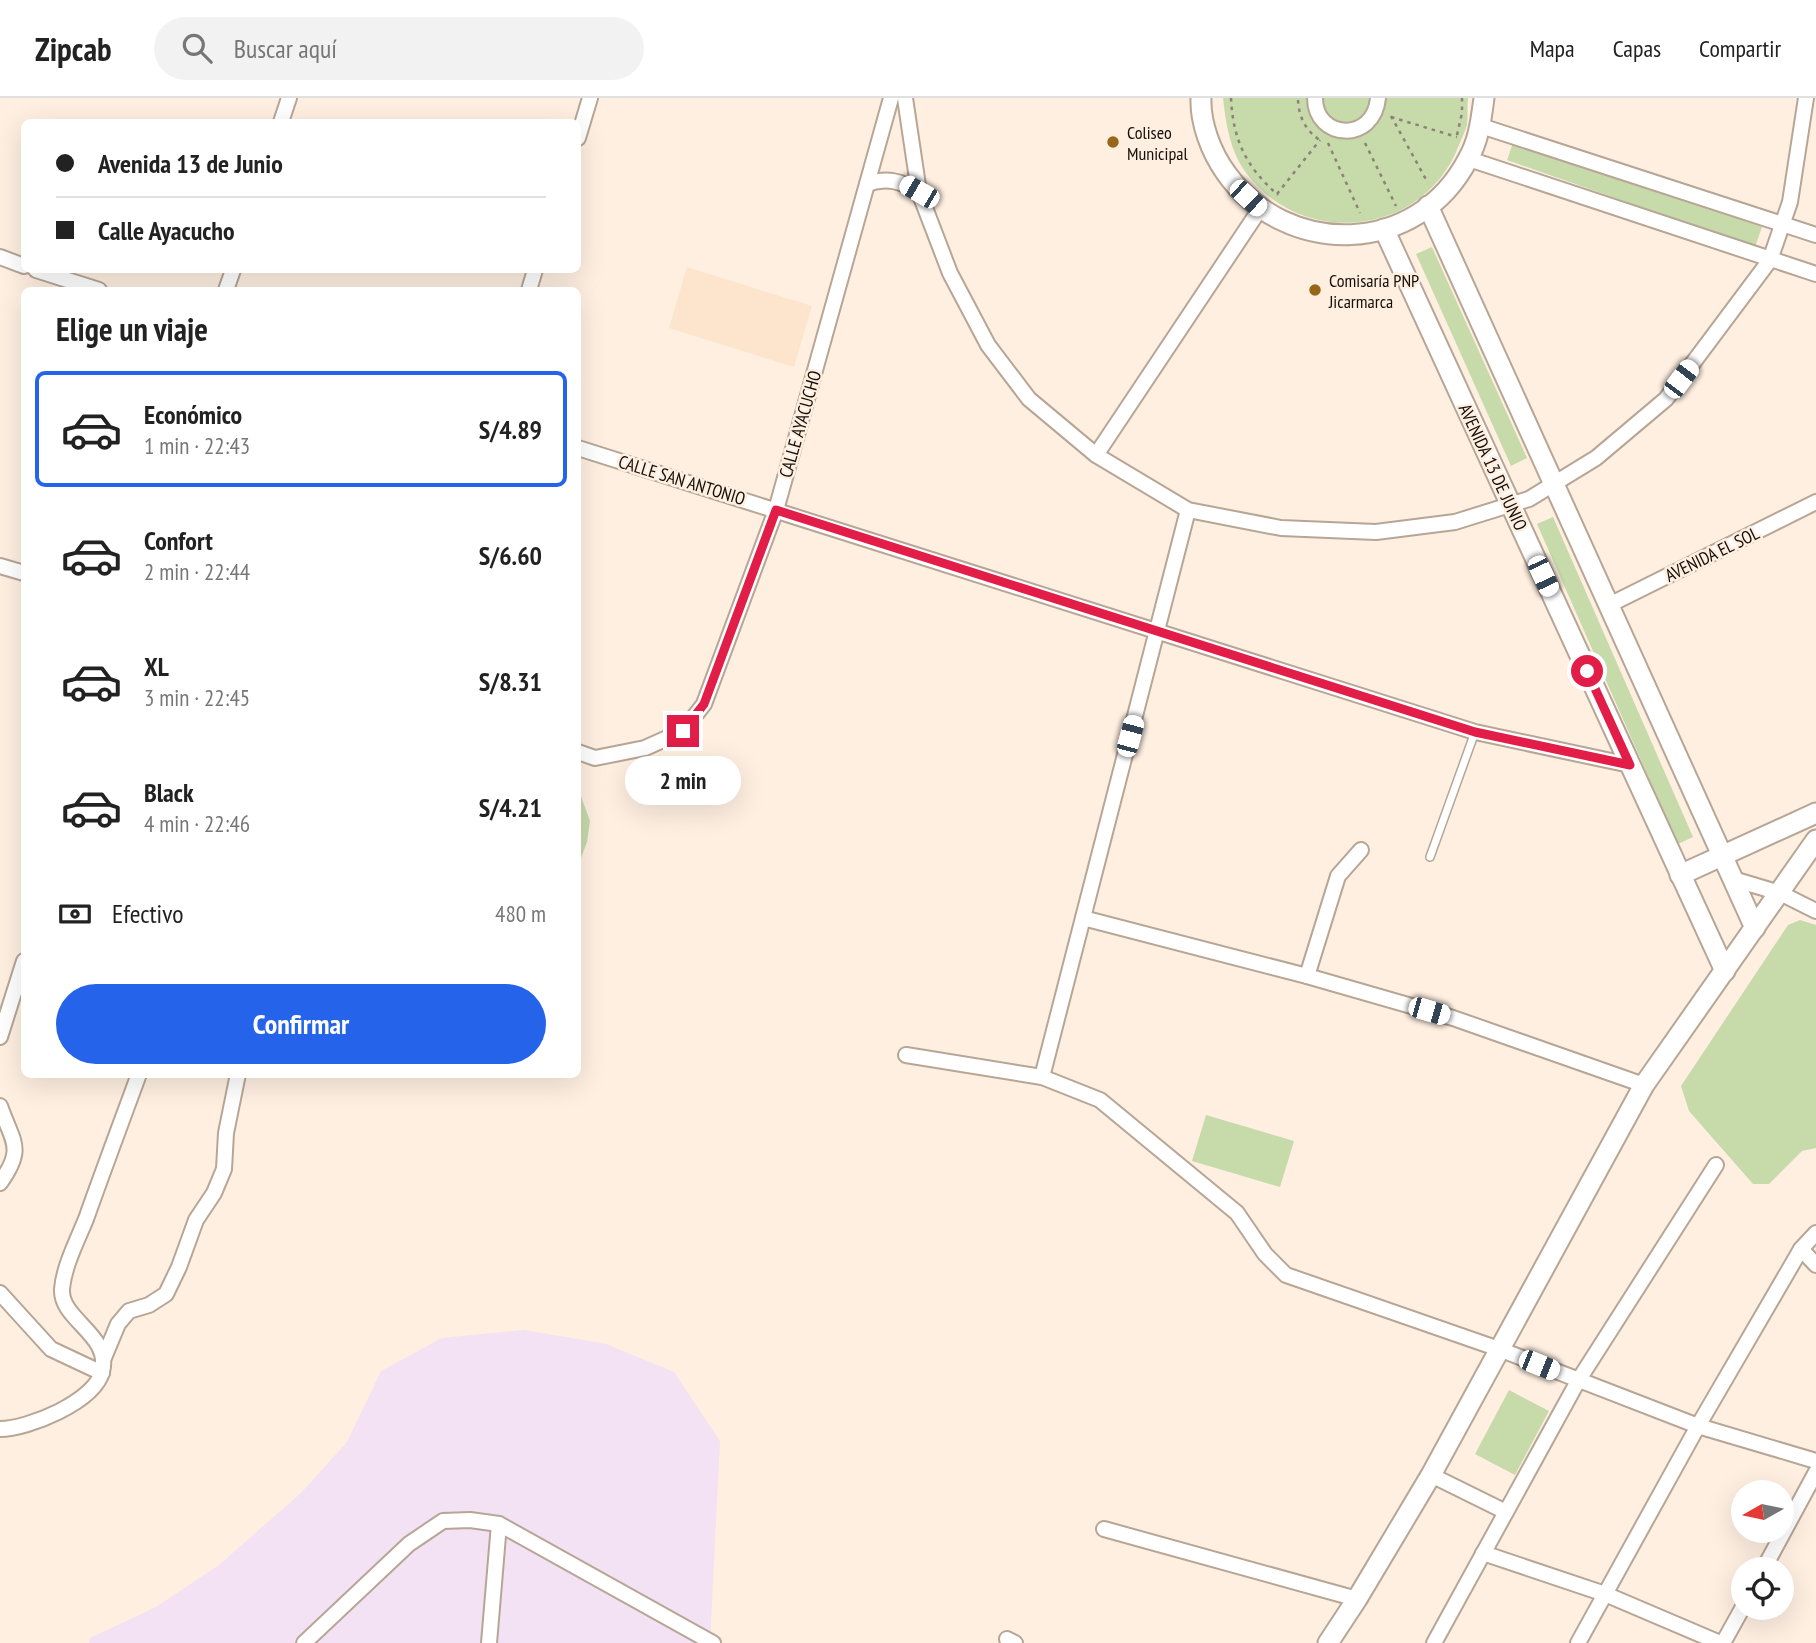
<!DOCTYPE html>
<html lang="es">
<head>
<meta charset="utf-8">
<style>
	body { margin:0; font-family:"PT Sans Narrow",sans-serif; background:#f2f2f2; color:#222; height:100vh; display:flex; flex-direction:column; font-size:26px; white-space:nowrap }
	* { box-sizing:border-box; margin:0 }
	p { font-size:23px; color:#767676 }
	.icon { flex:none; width:38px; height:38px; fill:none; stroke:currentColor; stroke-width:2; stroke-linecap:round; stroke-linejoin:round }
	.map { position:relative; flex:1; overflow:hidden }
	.details { position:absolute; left:21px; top:189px; width:560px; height:791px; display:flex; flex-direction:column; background:#fff; border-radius:10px; box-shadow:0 7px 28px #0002 }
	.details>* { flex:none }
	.hud { position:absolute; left:21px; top:21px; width:560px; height:154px; border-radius:10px; box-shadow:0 7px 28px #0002; display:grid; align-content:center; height:154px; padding:0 35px; background:#fff }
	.needle { width:46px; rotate:261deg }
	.fabs { position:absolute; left:1731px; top:1382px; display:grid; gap:14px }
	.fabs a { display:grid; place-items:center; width:63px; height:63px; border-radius:50%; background:#fff; box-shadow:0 7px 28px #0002; font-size:35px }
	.end { position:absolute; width:32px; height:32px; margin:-16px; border:9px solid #e11d48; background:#fff; box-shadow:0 0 0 4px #fff }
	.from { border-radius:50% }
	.bubble { position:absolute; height:49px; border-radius:24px; background:#fff; box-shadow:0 7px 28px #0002; font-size:23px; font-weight:800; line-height:49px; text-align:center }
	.car { position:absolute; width:21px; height:42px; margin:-21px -10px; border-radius:9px; box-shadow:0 0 5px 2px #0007; background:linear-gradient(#fff 24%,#345 0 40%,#fff 0 76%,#345 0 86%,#fff 0) }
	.hud b { display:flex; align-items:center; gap:24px; height:66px; font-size:26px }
	.hud b+b { border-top:2px solid #e0e0e0 }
	.hud i { width:18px; height:18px; background:#222 }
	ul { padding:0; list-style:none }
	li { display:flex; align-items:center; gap:21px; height:116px; margin:0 14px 10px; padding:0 21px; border:4px solid transparent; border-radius:10px }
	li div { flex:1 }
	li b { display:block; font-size:26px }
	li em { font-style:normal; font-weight:800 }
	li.current { border-color:#2563eb }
	li>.icon { width:63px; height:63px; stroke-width:1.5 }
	h2 { padding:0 35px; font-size:32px; line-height:84px }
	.pay { display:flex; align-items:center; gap:18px; height:77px; padding:0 35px; font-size:26px }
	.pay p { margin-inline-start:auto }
	.button { display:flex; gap:14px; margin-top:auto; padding:14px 35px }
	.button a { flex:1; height:80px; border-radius:42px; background:#2563eb; color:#fff; font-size:28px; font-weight:800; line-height:80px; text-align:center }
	header { display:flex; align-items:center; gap:42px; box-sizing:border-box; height:98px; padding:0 35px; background:#fff; border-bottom:2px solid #e0e0e0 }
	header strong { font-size:33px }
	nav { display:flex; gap:38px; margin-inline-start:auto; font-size:24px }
	.search { width:490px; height:63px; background:#f2f2f2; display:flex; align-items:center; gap:18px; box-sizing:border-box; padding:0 24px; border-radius:38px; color:#767676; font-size:26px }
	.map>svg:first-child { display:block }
	.built { fill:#fde5cd }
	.industrial { fill:#f2e2f4 }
	.green { fill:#c6daaa }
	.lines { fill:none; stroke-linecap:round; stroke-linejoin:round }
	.lane-casing { stroke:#b7a695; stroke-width:10 }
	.street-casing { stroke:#b7a695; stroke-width:18 }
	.secondary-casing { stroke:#b7a695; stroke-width:23 }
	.path { stroke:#8d8278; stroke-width:2.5; stroke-dasharray:3.5 5; stroke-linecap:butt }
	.lane { stroke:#fff; stroke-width:7 }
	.street { stroke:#fff; stroke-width:14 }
	.secondary { stroke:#fff; stroke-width:19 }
	.route { stroke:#e11d48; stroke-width:9 }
	.poi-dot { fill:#986619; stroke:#feefe1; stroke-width:2.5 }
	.labels { text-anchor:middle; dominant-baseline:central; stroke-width:5; stroke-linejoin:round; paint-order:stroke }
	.poi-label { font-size:18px; fill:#150f09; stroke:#feefe1; text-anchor:start }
	.street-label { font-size:18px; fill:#150f09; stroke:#feefe1 }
</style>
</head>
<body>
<header>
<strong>Zipcab</strong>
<div class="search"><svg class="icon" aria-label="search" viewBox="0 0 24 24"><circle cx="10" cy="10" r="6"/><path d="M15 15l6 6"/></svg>Buscar aquí</div>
<nav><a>Mapa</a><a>Capas</a><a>Compartir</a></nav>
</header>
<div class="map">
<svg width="1816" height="1545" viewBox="0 0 1816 1545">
	<rect width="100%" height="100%" fill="#feefe1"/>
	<polygon class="built" points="687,169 812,208 794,269 669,230"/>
	<polygon class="industrial" points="524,1232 606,1246 674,1274 720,1343 710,1545 89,1545 90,1540 156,1509 219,1467 301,1395 347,1344 381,1273 442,1240"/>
	<g class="green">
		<path d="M1223,0h245c-1,9 0,18 -1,27 -2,6 -5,13 -8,20 -34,90 -154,105 -212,29 -17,-22 -21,-50 -24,-76z"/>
		<polygon points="1514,42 1762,129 1755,149 1507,62"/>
		<polygon points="1432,149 1527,360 1511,368 1416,156"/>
		<polygon points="1553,419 1693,739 1678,746 1537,426"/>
		<polygon points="578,690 590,723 587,744 578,768"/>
		<polygon points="1800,822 1816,827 1816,1050 1802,1053 1769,1086 1753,1086 1689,1013 1681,988 1788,827"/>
		<polygon points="1206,1017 1294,1043 1280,1089 1192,1063"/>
		<polygon points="1509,1292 1549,1313 1515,1377 1475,1356"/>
	</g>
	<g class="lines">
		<defs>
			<polyline id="lane" points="1430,759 1475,634"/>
			<g id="street">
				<polyline points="905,0 919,94 950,175 988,247 1029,301 1096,357 1188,412 1281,430 1376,434 1455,424 1529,401 1596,360 1666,301 1770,162 1790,104 1806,0"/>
				<path d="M1315,0c0,42 59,45 63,0"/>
				<polyline points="281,24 289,0"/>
				<polyline points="1481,28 1816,137"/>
				<polyline points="578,40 590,0"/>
				<polyline points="1469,61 1816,176"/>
				<path d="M867,86c20,-7 34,-3 52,8"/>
				<polyline points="0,159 24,168"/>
				<polyline points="36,172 99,192"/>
				<polyline points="226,192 233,172"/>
				<polyline points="529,192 535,172"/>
				<polyline points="578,350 1475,634 1630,667"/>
				<polyline points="1096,357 1260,111"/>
				<polyline points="0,468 24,475"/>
				<polyline points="1609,507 1816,404"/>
				<polyline points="578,654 595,660 645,650 683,633 704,606 776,412 891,0"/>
				<polyline points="1733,781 1780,795 1816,813"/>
				<polyline points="1083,820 1307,878 1453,920 1644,987"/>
				<polyline points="1307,878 1338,778 1361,752"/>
				<polyline points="0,939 24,863"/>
				<polyline points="906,957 1042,979 1100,1002 1237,1115 1265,1156 1286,1177 1499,1251 1698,1328 1816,1363"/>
				<polyline points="1042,979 1188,412"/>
				<path d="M0,1008c13,37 25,42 0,77"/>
				<polyline points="1801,1151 1816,1167"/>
				<polyline points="0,1195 51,1251 102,1275"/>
				<polyline points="103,1262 118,1226 129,1213 149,1207 166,1196 179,1169 196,1122 214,1095 224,1071 226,1035 238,976"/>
				<path d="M0,1331c28,0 94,-27 102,-57 10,-37 -42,-52 -40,-83 2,-23 15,-48 24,-70 17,-48 35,-96 53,-145"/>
				<polyline points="1431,1377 1506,1414"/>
				<polyline points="1104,1431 1357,1501"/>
				<polyline points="1483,1455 1605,1496 1720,1545"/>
				<polyline points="1763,1472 1816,1374"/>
				<polyline points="1007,1541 1015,1545"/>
				<polyline points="304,1545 409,1446 443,1423 470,1422 499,1426 713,1545"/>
				<polyline points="489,1545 499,1426"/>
				<polyline points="1434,1545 1578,1283 1716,1067"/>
				<polyline points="1578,1545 1698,1328 1801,1151 1816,1135"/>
				<polyline points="1723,1545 1743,1509"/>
			</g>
			<g id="secondary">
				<path d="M1201,0c-1,25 10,54 25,75 61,86 192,83 242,-14 11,-19 13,-39 16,-61"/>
				<polyline points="1428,108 1755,830"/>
				<polyline points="1384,131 1725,873"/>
				<polyline points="1680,777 1816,715"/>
				<polyline points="1328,1545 1357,1501 1431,1377 1644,987 1816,742"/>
			</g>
		</defs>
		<use href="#lane" class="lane-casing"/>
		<use href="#street" class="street-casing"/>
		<use href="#secondary" class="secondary-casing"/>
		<g class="path">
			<path d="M1231,0c2,42 15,69 47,97"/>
			<path d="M1298,2c1,18 8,31 23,41"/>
			<polyline points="1391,18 1428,85"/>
			<polyline points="1391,19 1457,39"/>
			<polyline points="1457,37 1462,15 1462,0"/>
			<polyline points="1328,45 1360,115"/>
			<polyline points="1365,45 1396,108"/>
			<polyline points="1277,96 1320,42"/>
		</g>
		<use href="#lane" class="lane"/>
		<use href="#street" class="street"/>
		<use href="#secondary" class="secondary"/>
	</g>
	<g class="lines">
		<polyline class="route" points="683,633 704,606 776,412 1475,634 1630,667 1587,573"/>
	</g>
	<g class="poi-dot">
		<circle cx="1113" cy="44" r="7"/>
		<circle cx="1315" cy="192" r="7"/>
	</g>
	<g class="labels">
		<g class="poi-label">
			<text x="1127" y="34">Coliseo<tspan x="1127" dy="21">Municipal</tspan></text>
			<text x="1329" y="182">Comisaría PNP<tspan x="1329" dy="21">Jicarmarca</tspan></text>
		</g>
		<g class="street-label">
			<text transform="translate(800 326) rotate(-74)">CALLE AYACUCHO</text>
			<text transform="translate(1493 369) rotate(65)">AVENIDA 13 DE JUNIO</text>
			<text transform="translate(682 382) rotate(17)">CALLE SAN ANTONIO</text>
			<text transform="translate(1712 456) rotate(-26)">AVENIDA EL SOL</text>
		</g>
	</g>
</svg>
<div class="fabs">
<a><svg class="needle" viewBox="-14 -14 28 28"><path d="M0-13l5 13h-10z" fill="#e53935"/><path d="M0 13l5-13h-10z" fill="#767676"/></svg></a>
<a><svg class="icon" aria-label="locate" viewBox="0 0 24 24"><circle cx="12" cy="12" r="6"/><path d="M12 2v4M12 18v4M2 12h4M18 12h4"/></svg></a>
</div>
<i class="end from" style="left:1587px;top:573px"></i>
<i class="end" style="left:683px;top:633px"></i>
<div class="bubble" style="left:625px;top:658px;width:116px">2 min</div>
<i class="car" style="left:919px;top:94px;rotate:300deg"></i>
<i class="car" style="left:1248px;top:100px;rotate:133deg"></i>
<i class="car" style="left:1681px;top:281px;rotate:37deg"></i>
<i class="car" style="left:1543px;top:478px;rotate:155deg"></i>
<i class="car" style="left:1130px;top:638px;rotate:15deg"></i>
<i class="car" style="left:1429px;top:913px;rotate:106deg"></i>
<i class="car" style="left:1539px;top:1267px;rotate:112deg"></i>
<div class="hud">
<b><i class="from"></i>Avenida 13 de Junio</b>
<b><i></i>Calle Ayacucho</b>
</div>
<section class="details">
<h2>Elige un viaje</h2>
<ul>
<li class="current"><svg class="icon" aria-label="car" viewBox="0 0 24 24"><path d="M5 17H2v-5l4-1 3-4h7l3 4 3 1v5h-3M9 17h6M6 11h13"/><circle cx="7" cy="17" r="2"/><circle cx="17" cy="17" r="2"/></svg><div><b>Económico</b><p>1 min · 22:43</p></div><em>S/4.89</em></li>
<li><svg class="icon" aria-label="car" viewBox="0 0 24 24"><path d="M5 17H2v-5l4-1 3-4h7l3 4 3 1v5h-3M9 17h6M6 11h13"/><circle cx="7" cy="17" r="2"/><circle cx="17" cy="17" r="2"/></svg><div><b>Confort</b><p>2 min · 22:44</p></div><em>S/6.60</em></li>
<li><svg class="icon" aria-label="car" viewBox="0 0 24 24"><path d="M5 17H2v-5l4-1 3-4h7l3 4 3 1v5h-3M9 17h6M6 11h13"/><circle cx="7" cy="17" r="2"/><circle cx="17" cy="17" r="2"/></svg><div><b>XL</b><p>3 min · 22:45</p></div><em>S/8.31</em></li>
<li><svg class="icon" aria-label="car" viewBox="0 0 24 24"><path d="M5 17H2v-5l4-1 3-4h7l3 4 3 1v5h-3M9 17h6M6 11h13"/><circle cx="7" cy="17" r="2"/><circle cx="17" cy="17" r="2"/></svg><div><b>Black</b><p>4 min · 22:46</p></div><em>S/4.21</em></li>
</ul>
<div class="pay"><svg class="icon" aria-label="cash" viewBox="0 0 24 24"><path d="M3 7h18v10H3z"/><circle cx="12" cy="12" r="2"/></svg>Efectivo<p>480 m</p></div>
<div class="button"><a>Confirmar</a></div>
</section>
</div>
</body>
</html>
